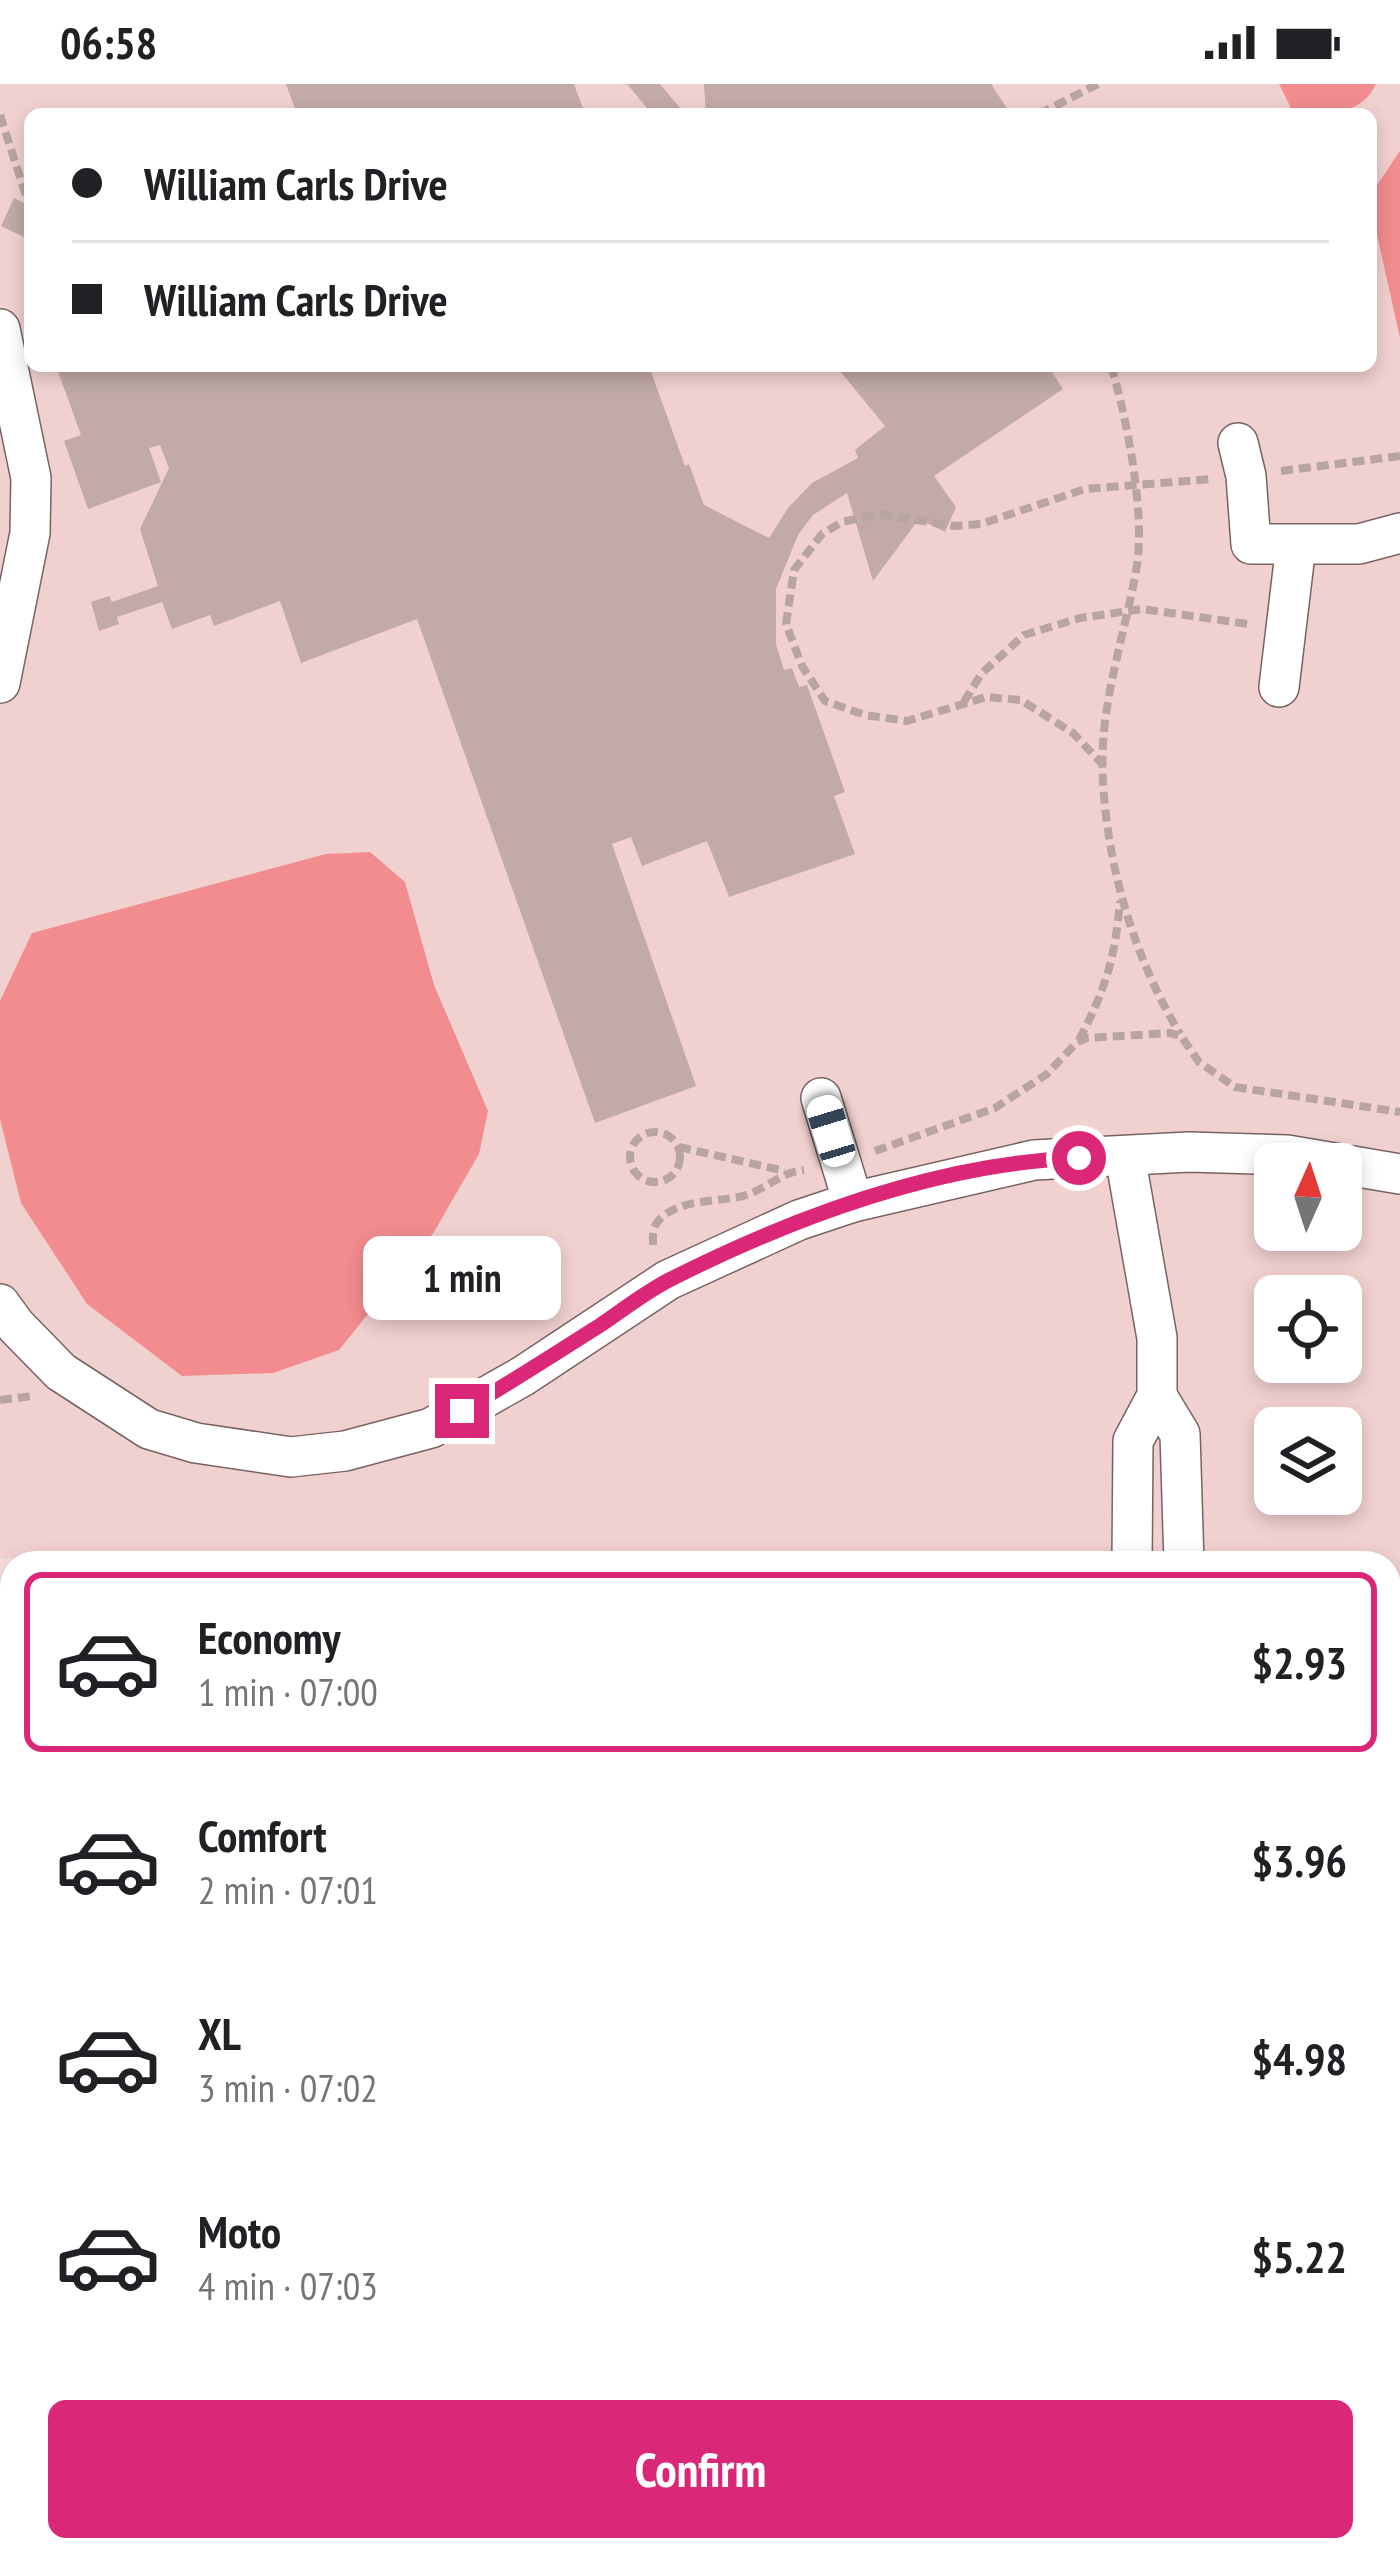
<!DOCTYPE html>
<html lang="en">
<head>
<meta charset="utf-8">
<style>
	body { margin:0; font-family:"PT Sans Narrow",sans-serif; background:#f2f2f2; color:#202124; height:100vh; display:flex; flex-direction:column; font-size:45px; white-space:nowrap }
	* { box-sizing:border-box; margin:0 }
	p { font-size:39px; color:#757577 }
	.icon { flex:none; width:66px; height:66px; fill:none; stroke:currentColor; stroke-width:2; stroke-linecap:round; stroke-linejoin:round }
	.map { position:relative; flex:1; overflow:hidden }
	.drawer { position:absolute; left:0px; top:1467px; width:1401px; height:1011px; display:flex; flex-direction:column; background:#fff; border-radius:36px 36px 0 0; box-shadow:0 6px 18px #0003 }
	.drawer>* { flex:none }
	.top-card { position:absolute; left:24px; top:24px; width:1353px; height:264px; border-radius:18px; box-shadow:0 6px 18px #0003; display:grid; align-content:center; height:264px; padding:0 48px; background:#fff }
	.needle { width:78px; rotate:3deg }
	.controls { position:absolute; left:1254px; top:1059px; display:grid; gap:24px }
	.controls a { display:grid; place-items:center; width:108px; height:108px; border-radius:18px; background:#fff; box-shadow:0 6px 18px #0003; font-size:60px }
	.end { position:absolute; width:54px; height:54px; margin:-27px; border:15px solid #db2777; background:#fff; box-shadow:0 0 0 6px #fff }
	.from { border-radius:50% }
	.bubble { position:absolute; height:84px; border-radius:18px; background:#fff; box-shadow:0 6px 18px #0003; font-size:39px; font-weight:600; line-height:84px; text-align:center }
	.car { position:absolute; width:36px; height:72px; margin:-36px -18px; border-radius:15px; box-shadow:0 0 9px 3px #0007; background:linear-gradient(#fff 24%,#345 0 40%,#fff 0 76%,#345 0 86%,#fff 0) }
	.top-card b { display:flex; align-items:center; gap:42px; height:114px; font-size:45px }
	.top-card b+b { border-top:3px solid #e0e0e0 }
	.top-card i { width:30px; height:30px; background:#202124 }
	ul { padding:21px 0 0; list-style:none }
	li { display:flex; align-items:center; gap:36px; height:180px; margin:0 24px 18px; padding:0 24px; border:6px solid transparent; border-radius:18px }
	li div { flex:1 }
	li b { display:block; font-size:45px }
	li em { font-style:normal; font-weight:600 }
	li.selected { border-color:#db2777 }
	li>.icon { width:108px; height:108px; stroke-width:1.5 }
	.button { display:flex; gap:24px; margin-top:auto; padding:24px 48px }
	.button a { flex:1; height:138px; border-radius:18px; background:#db2777; color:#fff; font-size:48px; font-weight:600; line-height:138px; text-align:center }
	.status { display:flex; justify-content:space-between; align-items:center; height:84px; padding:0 60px; background:#fff; direction:ltr }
	.status svg { height:33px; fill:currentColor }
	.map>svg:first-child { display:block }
	.built { fill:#f1d1d0; fill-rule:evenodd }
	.water { fill:#f28c8e }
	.building { fill:#c1aaa9 }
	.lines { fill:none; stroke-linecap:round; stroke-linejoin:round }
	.minor-casing { stroke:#786363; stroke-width:42 }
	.path { stroke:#b8a4a3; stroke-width:8; stroke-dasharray:12 6; stroke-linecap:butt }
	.minor { stroke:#fff; stroke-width:39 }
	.route { stroke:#db2777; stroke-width:15 }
</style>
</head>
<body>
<div class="status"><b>06:58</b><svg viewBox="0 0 49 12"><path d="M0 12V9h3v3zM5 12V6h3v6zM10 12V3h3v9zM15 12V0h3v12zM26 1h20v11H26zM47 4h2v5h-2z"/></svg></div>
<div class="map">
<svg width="1400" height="2477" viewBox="0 0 1400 2477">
	<rect width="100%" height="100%" fill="#f8dfde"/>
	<path class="built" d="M0,0h1400v1498h-11v-19h-1100l-289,-5zM30,30h1341v252h-1341zM1275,1080h66v66h-66zM1275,1212h66v66h-66zM1275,1344h66v66h-66z"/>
	<g class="water">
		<path d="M1279,0h97c-16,33 -49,30 -82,30z"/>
		<polygon points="1400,67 1400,254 1372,128 1377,101"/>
		<polygon points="370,768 405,798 434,901 488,1027 479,1070 434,1148 339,1266 273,1289 182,1292 87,1220 21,1119 0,1035 0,917 32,849 326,770"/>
	</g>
	<g class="building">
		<polygon points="286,0 574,0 585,30 297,30"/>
		<polygon points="627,0 660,0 685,30 652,30"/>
		<polygon points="704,0 991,0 1008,26 1003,30 706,30"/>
		<polygon points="14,114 30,122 30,156 1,142"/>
		<polygon points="56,282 649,282 685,382 689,380 704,421 769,454 788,424 812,399 858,374 855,366 885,342 836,282 1048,282 1063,305 934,392 956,423 945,448 919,435 873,497 847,409 813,431 798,451 776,505 776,560 784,586 792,584 799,603 807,601 845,708 834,712 855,770 729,813 707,757 642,782 631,753 612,760 696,1002 595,1039 417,535 301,579 280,517 214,542 210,531 172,545 162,518 117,533 119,540 99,547 91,518 109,512 112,518 158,502 140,445 169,384 160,361 149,364 161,398 88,425 64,357 81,351"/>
	</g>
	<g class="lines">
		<defs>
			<g id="minor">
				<polyline points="0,245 31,394 30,449 0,599"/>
				<polyline points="1238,359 1246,392 1251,460 1359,460 1400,449"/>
				<polyline points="1279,603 1296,461"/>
				<polyline points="821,1014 853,1118"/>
				<polyline points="1125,1072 1157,1254 1157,1312 1133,1357 1132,1479"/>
				<polyline points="0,1220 16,1242 61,1288 149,1345 196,1359 291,1373 345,1367 431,1344 523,1292 668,1196 799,1136 853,1118 1034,1076 1189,1068 1287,1071 1400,1090"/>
				<polyline points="1157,1312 1180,1350 1184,1479"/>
				<polyline points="0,1546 12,1546"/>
				<polyline points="1389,1563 1400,1563"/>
				<polyline points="342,2477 342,2466"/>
				<polyline points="1099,2477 1099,2466"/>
			</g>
		</defs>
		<use href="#minor" class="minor-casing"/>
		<g class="path">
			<polyline points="1039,30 1098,0"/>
			<polyline points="0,31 29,121"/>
			<path d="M1111,282c16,51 34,147 26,199 -12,72 -39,142 -34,217 5,88 32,177 77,252"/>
			<polyline points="1281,387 1400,372"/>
			<polyline points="964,618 981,590 1024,551 1080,534 1142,525 1248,540"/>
			<polyline points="1104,682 1073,649 1021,616 986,613 907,637 865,631 825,617 802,582 786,540 794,486 822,450 842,438 878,430 955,442 981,440 1085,405 1212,395"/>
			<path d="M1079,956c27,-52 36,-81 41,-139"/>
			<circle cx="655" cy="1073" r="25"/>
			<polyline points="679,1063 785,1087"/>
			<polyline points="875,1067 995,1024 1047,990 1077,958 1087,954 1170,949 1181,952 1199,978 1235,1003 1400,1028"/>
			<path d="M653,1161c0,-10 -1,-19 8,-27 20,-19 57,-16 82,-22 24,-7 36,-23 61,-26"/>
			<polyline points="0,1316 33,1312"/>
		</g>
		<use href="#minor" class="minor"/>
	</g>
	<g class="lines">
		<path class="route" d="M462,1327c48,-28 93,-57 140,-87 22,-15 45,-33 69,-45 123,-62 269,-116 408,-121"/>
	</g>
</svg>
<div class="controls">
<a><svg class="needle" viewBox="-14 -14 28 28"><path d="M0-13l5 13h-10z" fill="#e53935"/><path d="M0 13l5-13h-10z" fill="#757577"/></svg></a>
<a><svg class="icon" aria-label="locate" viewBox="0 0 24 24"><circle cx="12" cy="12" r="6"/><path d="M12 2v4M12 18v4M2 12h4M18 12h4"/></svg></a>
<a><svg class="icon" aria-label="layers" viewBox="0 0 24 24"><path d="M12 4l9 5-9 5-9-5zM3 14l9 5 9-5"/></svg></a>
</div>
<i class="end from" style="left:1079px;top:1074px"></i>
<i class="end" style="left:462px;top:1327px"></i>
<div class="bubble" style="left:363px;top:1152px;width:198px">1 min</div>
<i class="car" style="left:831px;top:1047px;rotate:343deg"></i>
<div class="top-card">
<b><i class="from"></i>William Carls Drive</b>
<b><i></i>William Carls Drive</b>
</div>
<section class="drawer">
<ul>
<li class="selected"><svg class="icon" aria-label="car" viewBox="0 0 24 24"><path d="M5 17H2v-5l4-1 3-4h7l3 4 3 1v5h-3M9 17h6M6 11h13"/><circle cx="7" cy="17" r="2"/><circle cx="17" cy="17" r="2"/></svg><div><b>Economy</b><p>1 min · 07:00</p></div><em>$2.93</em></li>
<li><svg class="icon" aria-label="car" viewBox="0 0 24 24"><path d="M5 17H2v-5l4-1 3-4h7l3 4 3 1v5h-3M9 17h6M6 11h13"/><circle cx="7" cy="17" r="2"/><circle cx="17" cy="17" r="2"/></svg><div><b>Comfort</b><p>2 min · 07:01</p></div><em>$3.96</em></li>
<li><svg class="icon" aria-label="car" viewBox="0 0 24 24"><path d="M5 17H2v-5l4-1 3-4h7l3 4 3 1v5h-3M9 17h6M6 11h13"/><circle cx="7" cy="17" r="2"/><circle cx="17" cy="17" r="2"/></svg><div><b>XL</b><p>3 min · 07:02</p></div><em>$4.98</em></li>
<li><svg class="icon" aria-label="car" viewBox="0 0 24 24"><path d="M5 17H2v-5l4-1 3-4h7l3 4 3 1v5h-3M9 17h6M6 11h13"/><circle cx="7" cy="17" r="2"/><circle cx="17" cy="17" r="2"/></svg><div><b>Moto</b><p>4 min · 07:03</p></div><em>$5.22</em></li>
</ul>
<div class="button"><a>Confirm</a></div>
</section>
</div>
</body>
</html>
